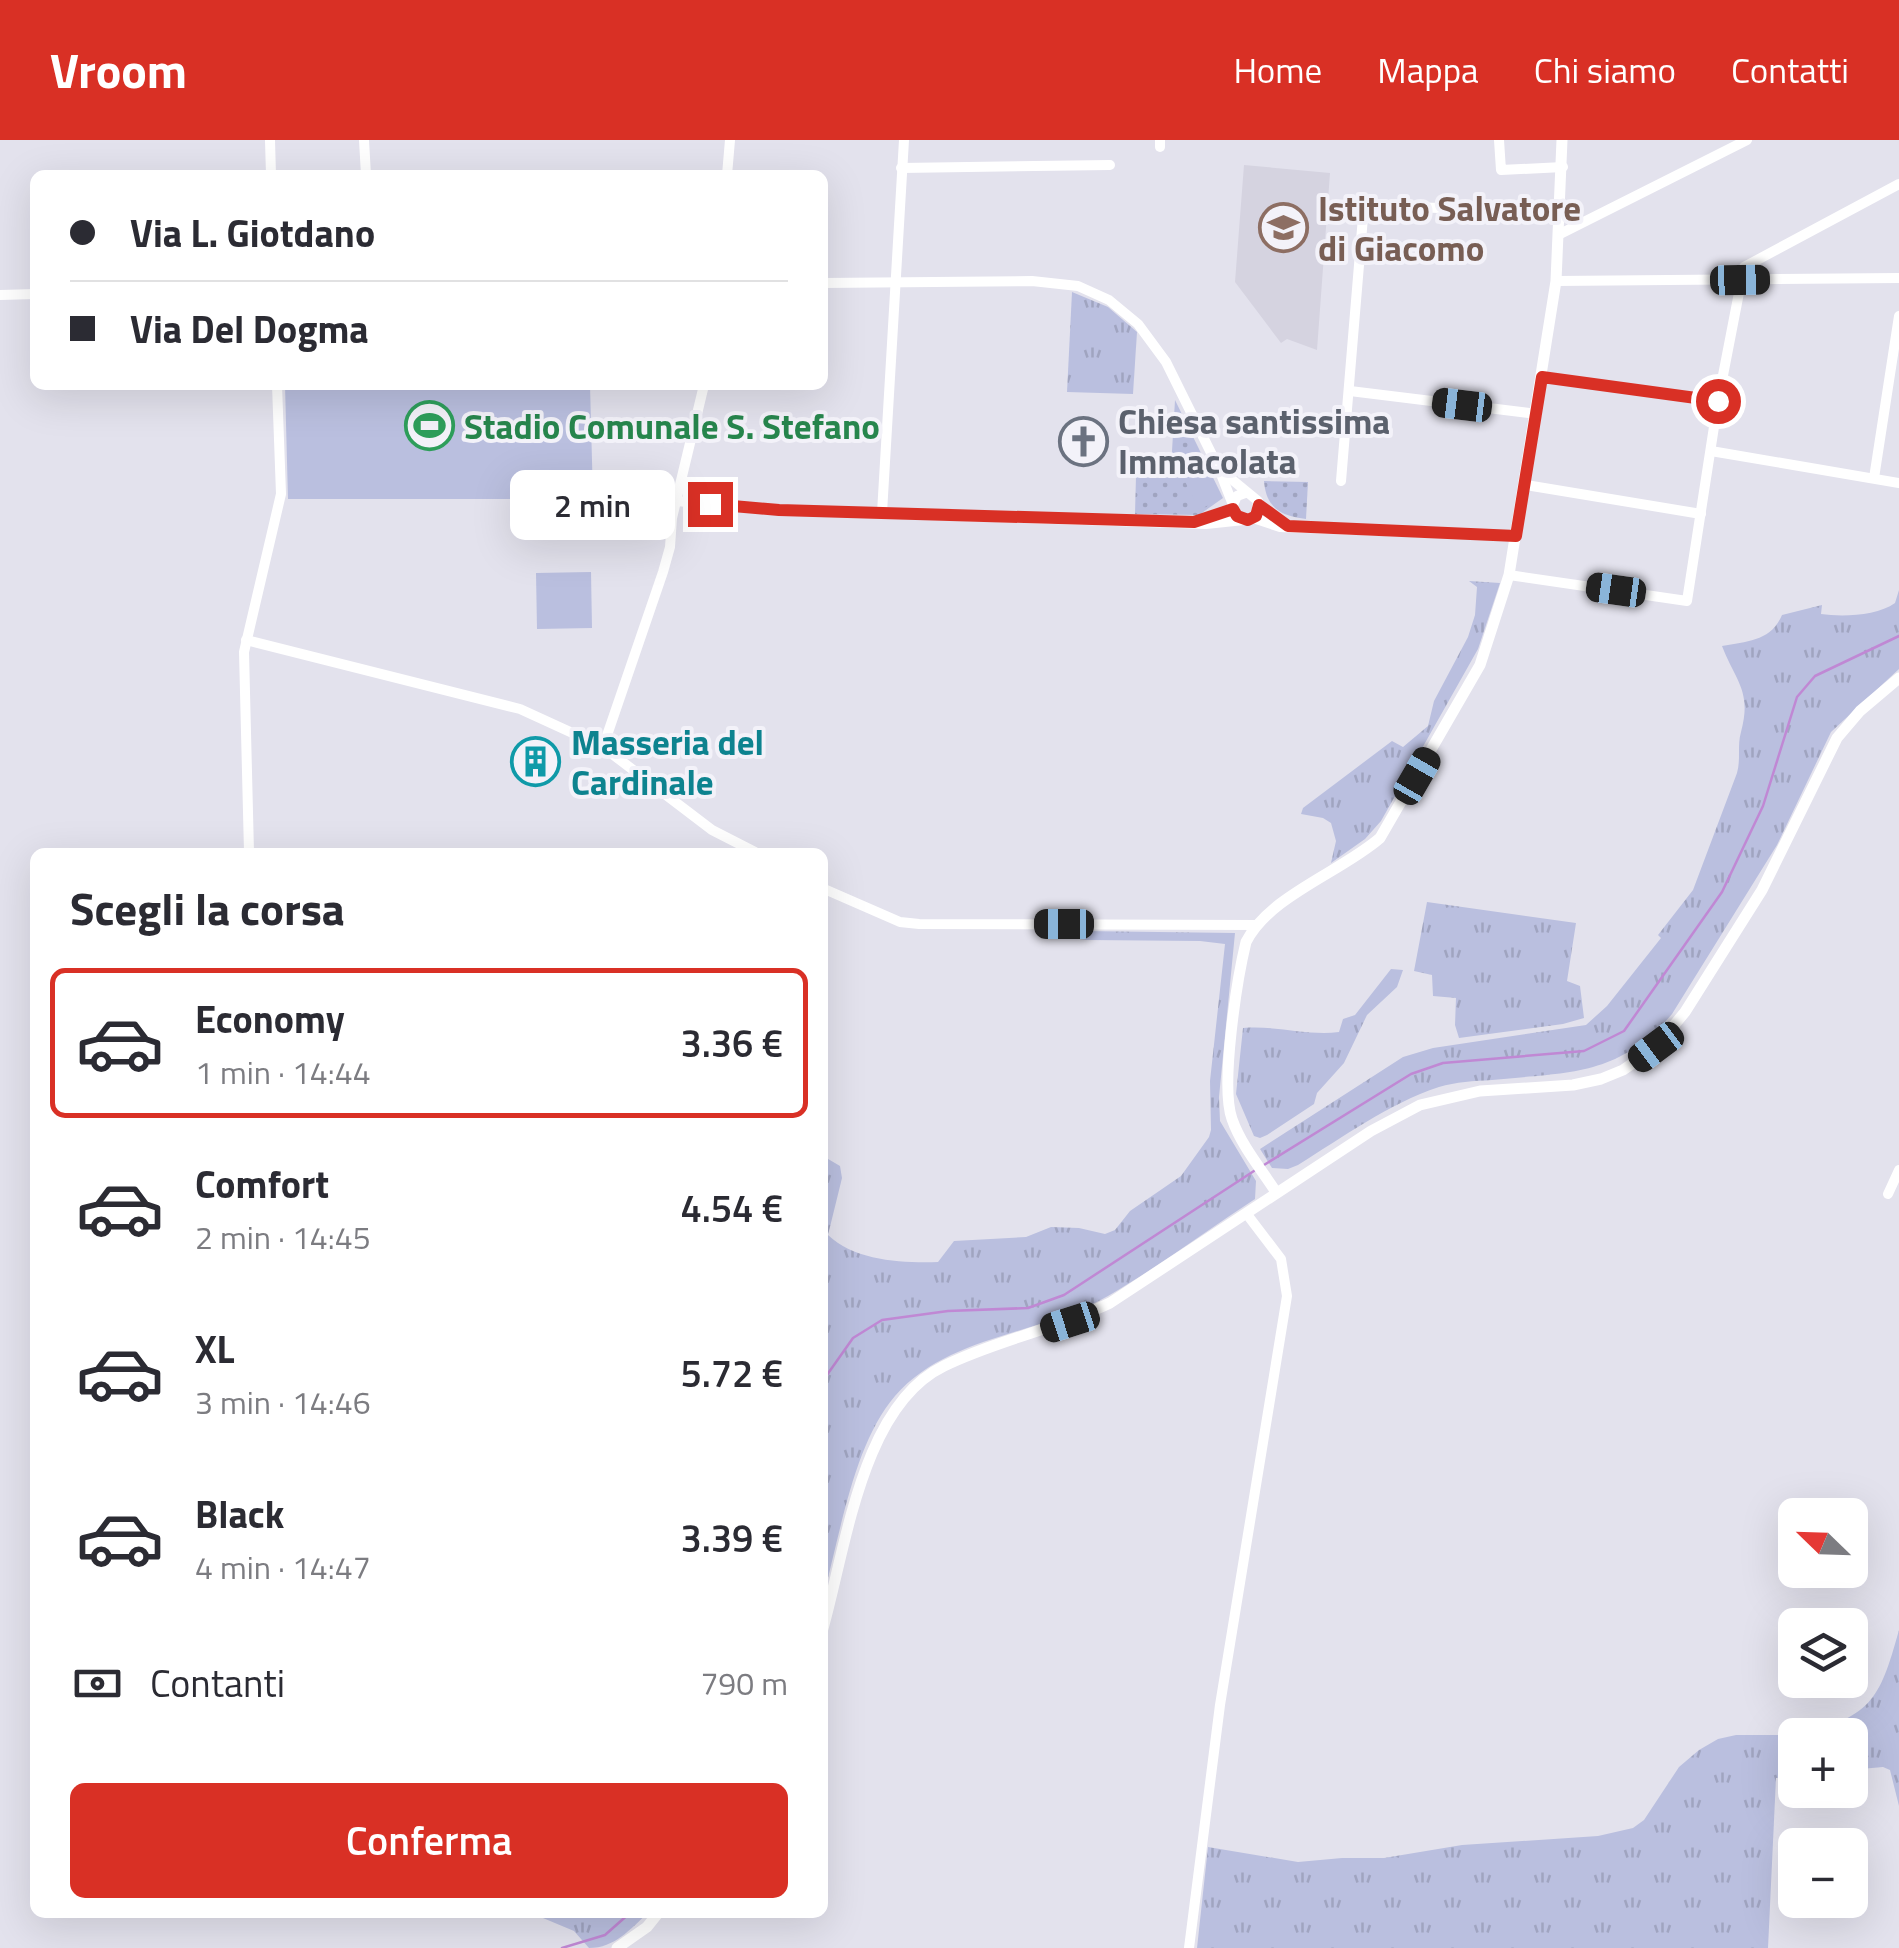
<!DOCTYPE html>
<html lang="it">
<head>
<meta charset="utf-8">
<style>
	body { margin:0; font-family:"Titillium Web",sans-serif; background:#f7f7f7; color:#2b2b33; height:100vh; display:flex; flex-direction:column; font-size:38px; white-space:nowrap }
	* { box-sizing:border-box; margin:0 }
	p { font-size:32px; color:#7c7c81 }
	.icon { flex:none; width:55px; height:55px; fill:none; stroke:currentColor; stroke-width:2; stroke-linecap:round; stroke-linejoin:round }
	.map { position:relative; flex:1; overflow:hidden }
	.side { position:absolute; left:30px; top:708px; width:798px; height:1070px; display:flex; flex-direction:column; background:#fff; border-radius:15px; box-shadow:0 10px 40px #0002 }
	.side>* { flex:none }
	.hud { position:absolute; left:30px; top:30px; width:798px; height:220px; border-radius:15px; box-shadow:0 10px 40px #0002; display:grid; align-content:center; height:220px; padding:0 40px; background:#fff }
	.needle { width:65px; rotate:293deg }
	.buttons { position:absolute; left:1778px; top:1358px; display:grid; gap:20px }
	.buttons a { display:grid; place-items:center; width:90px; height:90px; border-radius:15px; background:#fff; box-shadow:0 10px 40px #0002; font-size:50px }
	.end { position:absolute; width:45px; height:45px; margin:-22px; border:12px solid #d93025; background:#fff; box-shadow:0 0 0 5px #fff }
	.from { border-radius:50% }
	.bubble { position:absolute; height:70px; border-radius:15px; background:#fff; box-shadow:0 10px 40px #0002; font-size:32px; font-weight:600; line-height:70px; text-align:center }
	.car { position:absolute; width:30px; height:60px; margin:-30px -15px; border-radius:12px; box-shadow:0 0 8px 2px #0007; background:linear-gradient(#222 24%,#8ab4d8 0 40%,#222 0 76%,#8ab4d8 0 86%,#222 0) }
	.hud b { display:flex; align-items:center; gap:35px; height:95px; font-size:38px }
	.hud b+b { border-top:2px solid #e1e1e2 }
	.hud i { width:25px; height:25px; background:#2b2b33 }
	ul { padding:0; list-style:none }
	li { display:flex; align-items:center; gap:30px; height:150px; margin:0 20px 15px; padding:0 20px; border:5px solid transparent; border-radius:15px }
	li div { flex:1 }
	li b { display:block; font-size:38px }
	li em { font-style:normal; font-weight:600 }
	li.active { border-color:#d93025 }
	li>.icon { width:90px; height:90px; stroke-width:1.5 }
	h2 { padding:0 40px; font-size:45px; line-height:120px }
	.pay { display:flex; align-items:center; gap:25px; height:110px; padding:0 40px; font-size:38px }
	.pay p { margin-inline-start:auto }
	.cta { display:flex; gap:20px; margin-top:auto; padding:20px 40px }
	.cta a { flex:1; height:115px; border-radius:15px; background:#d93025; color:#fff; font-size:40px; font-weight:600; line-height:115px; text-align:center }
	header { display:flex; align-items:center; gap:60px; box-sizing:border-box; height:140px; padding:0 50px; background:#d93025; color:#fff }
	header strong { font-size:48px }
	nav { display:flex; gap:55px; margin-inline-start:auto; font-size:35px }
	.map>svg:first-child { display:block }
	.built { fill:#d5d3e0 }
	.grass { fill:url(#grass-tufts) }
	.park { fill:url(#park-dots) }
	.pitch { fill:#babfdf }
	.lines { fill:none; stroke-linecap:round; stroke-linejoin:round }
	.stream { stroke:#c088d4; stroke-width:2.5 }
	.minor { stroke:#fff; stroke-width:10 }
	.tertiary { stroke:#fff; stroke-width:11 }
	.route { stroke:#d93025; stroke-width:12 }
	.labels { text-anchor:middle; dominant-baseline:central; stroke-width:8; stroke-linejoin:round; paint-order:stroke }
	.education-label { font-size:35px; font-weight:bold; fill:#785e54; stroke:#f3f2f9; text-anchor:start }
	.worship-label { font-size:35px; font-weight:bold; fill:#5b616d; stroke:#f3f2f9; text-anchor:start }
	.leisure-label { font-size:35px; font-weight:bold; fill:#27864d; stroke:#f3f2f9; text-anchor:start }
	.culture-label { font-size:35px; font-weight:bold; fill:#0d838f; stroke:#f3f2f9; text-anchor:start }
</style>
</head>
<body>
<header>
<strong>Vroom</strong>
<nav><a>Home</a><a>Mappa</a><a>Chi siamo</a><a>Contatti</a></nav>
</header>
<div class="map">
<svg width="1899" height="1808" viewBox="0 0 1899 1808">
	<defs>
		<pattern id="grass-tufts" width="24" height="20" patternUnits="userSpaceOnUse" patternTransform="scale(2.5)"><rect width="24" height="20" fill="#babfdf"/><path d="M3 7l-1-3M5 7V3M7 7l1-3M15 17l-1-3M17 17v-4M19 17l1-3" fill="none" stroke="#a0a4c0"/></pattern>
		<pattern id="park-dots" width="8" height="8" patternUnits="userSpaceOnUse" patternTransform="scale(2.5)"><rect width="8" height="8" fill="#babfdf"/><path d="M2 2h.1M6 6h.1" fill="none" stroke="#a0a4c0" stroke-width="1.8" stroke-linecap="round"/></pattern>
	</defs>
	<rect width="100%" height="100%" fill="#e3e2ed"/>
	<polygon class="built" points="1244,25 1330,33 1317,210 1287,199 1281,203 1235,142"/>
	<g class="grass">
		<polygon points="1072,152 1108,167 1137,192 1133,254 1067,252"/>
		<polygon points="1469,441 1500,443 1478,509 1381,681 1365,699 1331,723 1336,701 1331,683 1323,678 1301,674 1303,668 1392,601 1403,607 1428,586 1434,561 1468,497 1475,475 1477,447"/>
		<path d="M1899,450v79l-68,63 -54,113 -105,169c-54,63 -103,58 -180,66 -18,1 -36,2 -53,7 -51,17 -96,50 -141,78l-10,4 -16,-1 -12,-19 143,-92 30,-9 153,-23 21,-19 54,-68 -3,-3 35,-45 44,-117c4,-14 0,-28 4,-41 11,-41 -5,-50 -19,-86 26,-5 49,-5 60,-31l40,-10 -1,9c21,3 56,2 74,-11z"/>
		<polygon points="1427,762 1576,783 1567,841 1580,846 1584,878 1563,884 1459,898 1455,885 1456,858 1433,856 1432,835 1414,831"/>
		<path d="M1082,791l153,2 -16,164 1,24 36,60 -1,18c-49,32 -97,68 -147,97 -68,39 -160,39 -213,100 -42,49 -55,140 -72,201v-441l17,10 2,12 -14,57c27,26 74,28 110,27l16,-21 72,-4 25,-10 28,1 26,6 10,-4 15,-19 51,-35 28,-39 2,-7 -1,-49 15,-137 -25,-3 -114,-1 -6,-1z"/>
		<path d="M1391,829l12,1 -6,17 -30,28 -23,48 -27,30 -3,11 -47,31 -7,3 -6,-2 -18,-42 7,-66c32,-3 64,8 96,4l4,-13 12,-4z"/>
		<path d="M1899,1490v176l-9,-36 -7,-3 -33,3v-35h-54c75,-18 83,-33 103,-105z"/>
		<polygon points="1736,1595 1795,1595 1795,1636 1776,1638 1768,1808 1197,1808 1208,1707 1298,1722 1342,1718 1384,1718 1462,1705 1598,1696 1633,1688 1644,1680 1679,1627 1699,1610 1718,1599"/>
		<path d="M531,1773h117c-18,16 -33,35 -59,35l-15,-17z"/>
	</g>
	<g class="park">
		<polygon points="1175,260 1223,358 1199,375 1135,374 1136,336 1130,335 1130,327 1171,328"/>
		<path d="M1264,341l44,1 -2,37c-25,-3 -40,-11 -42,-38z"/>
	</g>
	<g class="pitch">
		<polygon points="285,245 590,245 593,359 288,359"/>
		<polygon points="1197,309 1222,358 1199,370 1175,321"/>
		<polygon points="591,432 592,488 537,489 536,433"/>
	</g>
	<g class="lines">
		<g class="stream">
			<polyline points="1264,1025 1411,934 1443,923 1584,911 1624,891 1722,752 1763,666 1797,557 1815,536 1899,496"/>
			<polyline points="822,1242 853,1198 882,1180 948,1171 1028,1168 1064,1155 1257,1029"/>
			<polyline points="562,1808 605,1795 631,1772"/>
		</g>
		<g class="minor">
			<polyline points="270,0 271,35"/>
			<polyline points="364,0 366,35"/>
			<polyline points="1160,0 1160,7"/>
			<polyline points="1499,0 1501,30 1563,27"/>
			<polyline points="901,28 1110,25"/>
			<polyline points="727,35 730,0"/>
			<polyline points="1560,94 1747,0"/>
			<polyline points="1556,141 1899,138"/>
			<polyline points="822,143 1032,141 1078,146 1109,160 1138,184 1166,222 1219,329 1233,365"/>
			<polyline points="0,155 35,154"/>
			<polyline points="1542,237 1718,261"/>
			<polyline points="1350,251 1537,274"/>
			<polyline points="1711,311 1899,343"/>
			<polyline points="1224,333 1258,361 1256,376 1244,380 1237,376 1233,365 1237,356 1245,353"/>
			<polyline points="1874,338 1899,176"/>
			<polyline points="1341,341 1364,65 1561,73"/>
			<polyline points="1526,345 1701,374"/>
			<polyline points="676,361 779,370 1206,384 1244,380"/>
			<polyline points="1259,365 1287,386"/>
			<polyline points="882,373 904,0"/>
			<polyline points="1253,378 1280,387 1516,396"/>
			<polyline points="1509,435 1687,461 1718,261 1744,127 1899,44"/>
			<polyline points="246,500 520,569 603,607 712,690 755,712"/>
			<polyline points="603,607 663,432 670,407 672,378 704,245"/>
			<polyline points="249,712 244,512 281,354 277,245"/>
			<polyline points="822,748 900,782 919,784 1257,785"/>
			<polyline points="1888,1054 1899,1030"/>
			<polyline points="1189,1808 1220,1565 1287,1156 1281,1119 1249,1077"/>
		</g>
		<g class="tertiary">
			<path d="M1276,1052c-15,-23 -35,-47 -44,-73 -12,-33 5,-140 14,-177 23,-46 95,-70 134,-104l100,-173 29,-90 47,-294 6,-141"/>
			<path d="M822,1492c24,-83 39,-226 122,-266 53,-26 112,-37 166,-63l261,-172 49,-26 60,-14 93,-6 28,-6 22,-9 33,-23 29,-35 77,-122 75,-152 23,-27 39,-33"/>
			<polyline points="617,1808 647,1787 659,1772"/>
		</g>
	</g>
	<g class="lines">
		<polyline class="route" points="710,364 779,370 1194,382 1233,369 1237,376 1248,380 1256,376 1259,365 1288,386 1516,396 1542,237 1718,261"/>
	</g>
	<defs>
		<symbol id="school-ring" viewBox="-11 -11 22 22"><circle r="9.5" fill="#f3f2f9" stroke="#8d6e63" stroke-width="1.5"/><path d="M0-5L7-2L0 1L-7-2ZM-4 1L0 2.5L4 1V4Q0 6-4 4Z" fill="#8d6e63"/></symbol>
		<symbol id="stadium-ring" viewBox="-11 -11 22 22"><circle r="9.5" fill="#f3f2f9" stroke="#2e9e5b" stroke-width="1.5"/><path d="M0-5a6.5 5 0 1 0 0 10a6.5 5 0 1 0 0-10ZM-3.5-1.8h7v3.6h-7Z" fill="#2e9e5b"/></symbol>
		<symbol id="church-ring" viewBox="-11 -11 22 22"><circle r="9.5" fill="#f3f2f9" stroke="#6b7280" stroke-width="1.5"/><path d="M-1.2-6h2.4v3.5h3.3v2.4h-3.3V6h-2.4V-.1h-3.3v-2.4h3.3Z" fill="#6b7280"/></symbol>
		<symbol id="building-ring" viewBox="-11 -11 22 22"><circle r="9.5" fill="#f3f2f9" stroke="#0f9aa8" stroke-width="1.5"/><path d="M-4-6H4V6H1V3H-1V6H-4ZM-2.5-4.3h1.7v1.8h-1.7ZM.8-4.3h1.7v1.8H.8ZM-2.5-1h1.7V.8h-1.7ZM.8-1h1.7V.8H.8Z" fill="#0f9aa8"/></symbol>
	</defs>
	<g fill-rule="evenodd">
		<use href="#school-ring" x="1256" y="60" width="55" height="55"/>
		<use href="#stadium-ring" x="402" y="258" width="55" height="55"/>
		<use href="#church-ring" x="1056" y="274" width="55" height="55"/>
		<use href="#building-ring" x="508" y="594" width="55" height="55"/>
	</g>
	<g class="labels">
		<g class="education-label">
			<text x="1318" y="68">Istituto Salvatore<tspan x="1318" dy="40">di Giacomo</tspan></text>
		</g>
		<g class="worship-label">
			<text x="1118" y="281">Chiesa santissima<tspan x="1118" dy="40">Immacolata</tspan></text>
		</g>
		<g class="leisure-label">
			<text x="464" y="286">Stadio Comunale S. Stefano</text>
		</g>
		<g class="culture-label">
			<text x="571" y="602">Masseria del<tspan x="571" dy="40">Cardinale</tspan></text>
		</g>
	</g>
</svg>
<div class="buttons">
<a><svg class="needle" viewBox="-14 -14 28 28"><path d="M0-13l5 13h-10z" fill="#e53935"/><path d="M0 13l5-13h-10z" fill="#7c7c81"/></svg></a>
<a><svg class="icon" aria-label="layers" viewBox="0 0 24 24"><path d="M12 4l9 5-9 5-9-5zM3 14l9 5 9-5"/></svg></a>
<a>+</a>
<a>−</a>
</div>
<i class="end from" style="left:1718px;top:261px"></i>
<i class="end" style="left:710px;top:364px"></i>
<div class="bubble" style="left:510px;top:330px;width:165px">2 min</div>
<i class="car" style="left:1740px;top:140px;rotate:89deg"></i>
<i class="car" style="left:1462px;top:265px;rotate:277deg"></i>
<i class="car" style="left:1616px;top:450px;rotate:278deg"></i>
<i class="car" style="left:1417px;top:636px;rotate:30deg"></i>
<i class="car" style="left:1064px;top:784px;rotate:270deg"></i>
<i class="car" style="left:1656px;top:907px;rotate:233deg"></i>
<i class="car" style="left:1070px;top:1182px;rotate:252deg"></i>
<div class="hud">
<b><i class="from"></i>Via L. Giotdano</b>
<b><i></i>Via Del Dogma</b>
</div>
<section class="side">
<h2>Scegli la corsa</h2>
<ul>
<li class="active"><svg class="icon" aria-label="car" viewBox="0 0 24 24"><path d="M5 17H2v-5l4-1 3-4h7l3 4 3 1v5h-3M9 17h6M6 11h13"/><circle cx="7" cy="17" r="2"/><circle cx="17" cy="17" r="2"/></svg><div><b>Economy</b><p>1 min · 14:44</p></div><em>3.36 €</em></li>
<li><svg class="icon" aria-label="car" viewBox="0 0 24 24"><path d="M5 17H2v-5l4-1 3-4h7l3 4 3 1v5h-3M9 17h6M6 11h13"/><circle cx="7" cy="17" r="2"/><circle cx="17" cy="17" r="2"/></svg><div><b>Comfort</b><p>2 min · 14:45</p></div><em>4.54 €</em></li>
<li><svg class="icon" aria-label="car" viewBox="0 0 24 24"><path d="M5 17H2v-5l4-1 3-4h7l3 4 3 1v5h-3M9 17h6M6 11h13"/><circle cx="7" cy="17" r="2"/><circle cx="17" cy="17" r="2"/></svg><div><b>XL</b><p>3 min · 14:46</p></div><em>5.72 €</em></li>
<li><svg class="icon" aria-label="car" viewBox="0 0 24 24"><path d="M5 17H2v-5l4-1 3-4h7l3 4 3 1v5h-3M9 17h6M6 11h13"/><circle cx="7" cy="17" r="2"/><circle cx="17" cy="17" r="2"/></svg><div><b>Black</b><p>4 min · 14:47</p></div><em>3.39 €</em></li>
</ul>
<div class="pay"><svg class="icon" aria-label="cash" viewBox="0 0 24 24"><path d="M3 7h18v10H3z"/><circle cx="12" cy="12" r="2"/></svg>Contanti<p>790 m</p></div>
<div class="cta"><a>Conferma</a></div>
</section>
</div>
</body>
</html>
